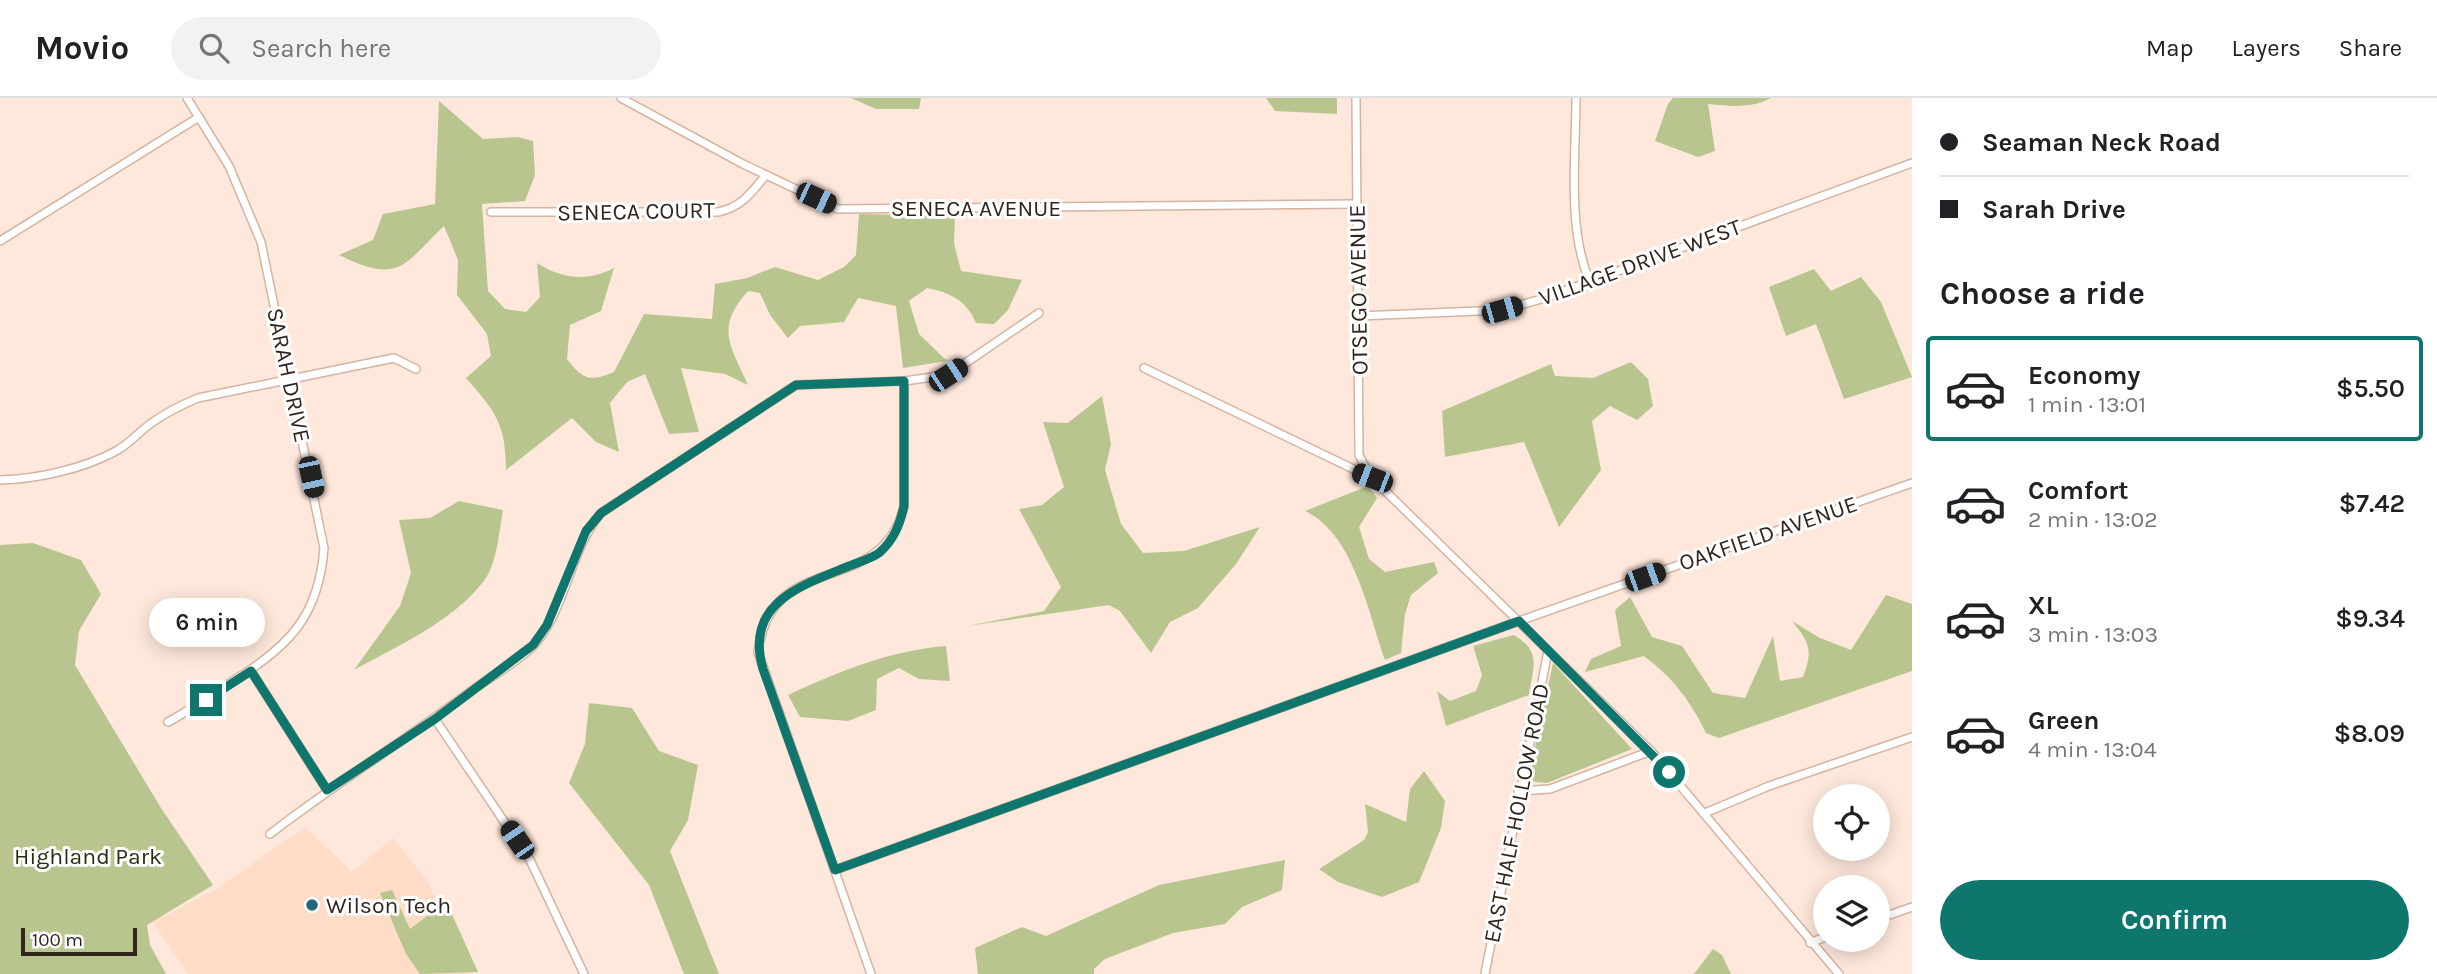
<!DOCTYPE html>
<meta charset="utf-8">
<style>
body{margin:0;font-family:Karla,sans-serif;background:#f2f2f2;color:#202124;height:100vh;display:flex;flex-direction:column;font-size:26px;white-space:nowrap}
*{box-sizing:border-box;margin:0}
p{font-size:23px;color:#757577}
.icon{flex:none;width:38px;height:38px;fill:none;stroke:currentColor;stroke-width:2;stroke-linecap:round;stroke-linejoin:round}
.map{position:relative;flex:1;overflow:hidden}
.details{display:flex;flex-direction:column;background:#fff;width:525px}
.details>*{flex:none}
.hud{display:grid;align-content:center;height:154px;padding:0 28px;background:#fff}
.tools{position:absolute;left:1813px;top:686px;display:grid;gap:14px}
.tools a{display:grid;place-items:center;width:77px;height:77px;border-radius:50%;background:#fff;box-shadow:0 4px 18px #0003;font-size:35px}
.scale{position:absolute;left:21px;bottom:18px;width:116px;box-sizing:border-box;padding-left:7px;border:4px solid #31241c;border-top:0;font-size:19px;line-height:24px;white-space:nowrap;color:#31241c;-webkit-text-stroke:5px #fff;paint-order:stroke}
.end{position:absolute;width:32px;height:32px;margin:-16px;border:9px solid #0f766e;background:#fff;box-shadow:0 0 0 4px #fff}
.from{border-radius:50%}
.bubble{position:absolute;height:49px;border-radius:24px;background:#fff;box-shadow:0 4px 18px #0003;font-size:23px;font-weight:600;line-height:49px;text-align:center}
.car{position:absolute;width:21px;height:42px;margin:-21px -10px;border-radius:9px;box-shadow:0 0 5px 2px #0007;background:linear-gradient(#222 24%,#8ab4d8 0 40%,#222 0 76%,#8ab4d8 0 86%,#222 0)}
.hud b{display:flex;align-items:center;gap:24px;height:66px;font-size:26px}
.hud b+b{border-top:2px solid #e0e0e0}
.hud i{width:18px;height:18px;background:#202124}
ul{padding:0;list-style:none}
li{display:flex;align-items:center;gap:21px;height:105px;margin:0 14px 10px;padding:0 14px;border:4px solid transparent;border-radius:7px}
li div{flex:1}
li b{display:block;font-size:26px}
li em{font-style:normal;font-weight:600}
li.selected{border-color:#0f766e}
li>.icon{width:63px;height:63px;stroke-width:1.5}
h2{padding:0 28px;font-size:32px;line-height:84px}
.button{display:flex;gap:14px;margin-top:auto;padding:14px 28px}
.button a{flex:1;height:80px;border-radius:42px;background:#0f766e;color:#fff;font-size:28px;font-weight:600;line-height:80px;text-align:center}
header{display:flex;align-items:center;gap:42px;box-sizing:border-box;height:98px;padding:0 35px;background:#fff;border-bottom:2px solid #e0e0e0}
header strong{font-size:33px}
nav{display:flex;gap:38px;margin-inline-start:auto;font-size:24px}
.search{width:490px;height:63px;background:#f2f2f2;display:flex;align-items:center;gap:18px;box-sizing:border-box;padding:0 24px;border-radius:38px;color:#757577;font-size:26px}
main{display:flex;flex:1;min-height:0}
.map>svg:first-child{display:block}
.built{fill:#ffdcc8}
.green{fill:#b9c58e}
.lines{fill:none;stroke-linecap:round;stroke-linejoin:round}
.minor-casing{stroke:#d6b3a0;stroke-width:10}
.minor{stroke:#fff;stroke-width:7}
.route{stroke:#0f766e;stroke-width:9}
.poi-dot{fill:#236779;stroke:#fff;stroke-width:2.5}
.labels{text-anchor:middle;stroke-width:6;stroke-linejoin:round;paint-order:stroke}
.street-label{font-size:23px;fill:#31241c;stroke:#fff}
.park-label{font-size:23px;fill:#292f10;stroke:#fff}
.poi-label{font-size:23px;fill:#31241c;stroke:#fff;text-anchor:start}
</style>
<header>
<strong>Movio</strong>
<div class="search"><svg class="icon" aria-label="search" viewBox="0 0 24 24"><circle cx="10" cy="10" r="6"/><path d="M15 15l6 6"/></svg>Search here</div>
<nav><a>Map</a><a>Layers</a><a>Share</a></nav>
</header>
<main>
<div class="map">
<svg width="1912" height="876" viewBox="0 0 1912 876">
<rect width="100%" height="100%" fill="#fee8dc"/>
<path class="built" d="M305,729L352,774L393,740L427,782L472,876H188L153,824L218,790Z"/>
<g class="green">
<path d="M851,0H921L919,11H876Z"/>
<path d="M1266,0H1337V16L1275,13Z"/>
<path d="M1673,0H1771C1751,11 1730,8 1708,6L1715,53L1698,59L1655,43L1668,6Z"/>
<path d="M439,3L483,41L518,39L533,43L535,77L525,103L482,106L488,193L505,211L526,214L540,199L537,165C562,181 587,184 614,170L601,213L570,227L567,261C583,282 590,284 614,274L644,216L712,221L715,186L747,180L775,169L818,182L844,169L856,157L859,116L955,118L954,145L961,173L1022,182L1008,212L994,226L976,225C966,202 951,195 927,190L909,203L919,236L947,263L903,270L896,208L858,200L844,224L800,228L788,240L770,217L760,195L748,193C715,230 730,247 748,287L725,276L681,270L699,334L669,336L645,276L627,284L610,305L619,354L596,344L572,320L506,372C506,326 495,313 466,280L491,258L487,236L457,197L458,162L444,128C403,167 400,187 339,157L373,142L383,116L435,106Z"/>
<path d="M1814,171L1831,193L1861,179L1881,204L1912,279L1844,301L1816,226L1786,238L1769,189Z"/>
<path d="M1631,264L1648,281L1653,308L1637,322L1610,308L1592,323L1601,372L1559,429L1524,344L1445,359L1442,313L1551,266L1555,278L1593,280Z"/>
<path d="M1102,298L1111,346L1105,372L1121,426L1143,455L1184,453L1260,429L1236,466L1198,510L1170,524L1151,555L1120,513L1109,507L967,528L1044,513L1061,489L1019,411L1042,407L1064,389L1043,324L1068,325Z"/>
<path d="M1368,388L1377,400L1359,429L1369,461L1385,474L1434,464L1438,475L1411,497L1405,516L1401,555L1385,562C1368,514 1354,436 1305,413Z"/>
<path d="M459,403L503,412C499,434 497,467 483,484C452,524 397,548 354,572L400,508L411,475L399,422L430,420Z"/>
<path d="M33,445L81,462L101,496L79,533L75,567L161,710L213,787L147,827L150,847L166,876H0V447Z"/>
<path d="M1886,497L1912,506V573L1719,640L1706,635C1690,602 1673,580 1644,558L1585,574L1591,561L1621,548L1615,512L1630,499L1652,539L1682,548L1713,595L1745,600L1773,538L1780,583L1803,579C1813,552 1810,545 1792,523L1820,540L1851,552Z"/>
<path d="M1514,537C1542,554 1533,569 1529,597L1446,628L1437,593L1450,603L1476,593L1482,577L1473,548Z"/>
<path d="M946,548L950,583L919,581L899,570L877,581L876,612L848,623L800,619L788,597C840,573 888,553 946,548Z"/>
<path d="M1553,565L1632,651L1547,685L1528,683Z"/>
<path d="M589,605L632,610L659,653L698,667L688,722L670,753L719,876H684L649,787L569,685L585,646Z"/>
<path d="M1424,673L1445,703L1441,730L1419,784L1382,799L1338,784L1319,771L1364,742L1368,734L1365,706L1406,724L1410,691Z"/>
<path d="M1285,762L1282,792L1242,809L1225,826L1173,835L1105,861L1094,871V876H978L975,850L1022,829L1046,838L1159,787Z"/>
<path d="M392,792L410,831L446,803L478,874L420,876L406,856L380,795Z"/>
<path d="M1713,851L1722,857L1731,876H1694Z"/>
</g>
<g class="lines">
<defs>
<g id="minor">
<path d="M621,0L743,66L838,111L1357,106"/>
<path d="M1356,0L1359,357L1371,380"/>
<path d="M1576,0C1576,58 1567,128 1589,182"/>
<path d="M491,114H718C742,109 751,95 766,77"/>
<path d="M0,143L199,19"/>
<path d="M1359,218L1502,212L1545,200L1912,65"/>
<path d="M1144,270L1372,380L1651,653L1839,876"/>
<path d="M0,382C37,381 83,371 116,353C129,346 139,334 150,326C165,315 181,307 198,300L394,260L416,271"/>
<path d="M251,573L327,692"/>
<path d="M435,621L530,762L584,876"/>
<path d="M168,624C192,611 213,596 236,581C291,547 319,516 324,450L261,144L229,68L187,0"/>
<path d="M1518,693L1550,691L1651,653"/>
<path d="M1705,715L1769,688L1912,639"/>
<path d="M270,736C336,685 407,641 474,591C493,577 518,564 534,547C567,510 569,453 601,415L796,287L904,283L948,277L1039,215"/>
<path d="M835,772L1519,523L1912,385"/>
<path d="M1878,821L1912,809"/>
<path d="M1810,845L1825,839"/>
<path d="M871,876L758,554C771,448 882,503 904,408V283"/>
<path d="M1485,876L1548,553"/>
</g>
</defs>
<use href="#minor" class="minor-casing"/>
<use href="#minor" class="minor"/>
</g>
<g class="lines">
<path class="route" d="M206,602L251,573L327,692L435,621L533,547L547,527L586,433L601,415L796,287L904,283V408C900,426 894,442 879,455C871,461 858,464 849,468C800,488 744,505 763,571L835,772L1519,523L1669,674"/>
</g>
<circle class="poi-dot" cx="312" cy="807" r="7"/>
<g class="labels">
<g class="street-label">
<text x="976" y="118">SENECA AVENUE</text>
<text transform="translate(636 113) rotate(-1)" y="8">SENECA COURT</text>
<text transform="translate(1640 164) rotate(-20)" y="8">VILLAGE DRIVE WEST</text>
<text transform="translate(1358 192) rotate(-91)" y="8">OTSEGO AVENUE</text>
<text transform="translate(289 277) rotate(78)" y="8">SARAH DRIVE</text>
<text transform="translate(1768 435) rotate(-19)" y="8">OAKFIELD AVENUE</text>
<text transform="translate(1516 715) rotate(-79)" y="8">EAST HALF HOLLOW ROAD</text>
</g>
<g class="park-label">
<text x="88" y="766">Highland Park</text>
</g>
<g class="poi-label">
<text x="326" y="815">Wilson Tech</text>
</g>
</g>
</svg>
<div class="tools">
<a><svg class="icon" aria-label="locate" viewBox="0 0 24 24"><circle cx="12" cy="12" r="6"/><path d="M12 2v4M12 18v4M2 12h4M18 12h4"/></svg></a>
<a><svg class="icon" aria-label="layers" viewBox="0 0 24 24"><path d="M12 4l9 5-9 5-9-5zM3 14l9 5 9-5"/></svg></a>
</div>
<div class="scale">100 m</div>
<i class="end from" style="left:1669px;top:674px"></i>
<i class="end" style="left:206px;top:602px"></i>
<div class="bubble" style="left:149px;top:500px;width:116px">6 min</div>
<i class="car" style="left:816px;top:100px;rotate:115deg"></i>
<i class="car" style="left:1502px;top:212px;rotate:74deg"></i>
<i class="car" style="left:948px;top:277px;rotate:57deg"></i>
<i class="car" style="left:311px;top:379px;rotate:168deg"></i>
<i class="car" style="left:1372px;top:380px;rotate:291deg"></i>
<i class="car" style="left:1645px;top:479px;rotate:70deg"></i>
<i class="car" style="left:517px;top:742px;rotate:326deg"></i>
</div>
<section class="details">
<div class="hud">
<b><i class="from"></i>Seaman Neck Road</b>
<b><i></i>Sarah Drive</b>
</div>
<h2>Choose a ride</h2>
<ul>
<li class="selected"><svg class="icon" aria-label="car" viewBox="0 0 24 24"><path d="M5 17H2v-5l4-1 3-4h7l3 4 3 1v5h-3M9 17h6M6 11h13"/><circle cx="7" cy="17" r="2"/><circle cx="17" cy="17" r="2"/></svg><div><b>Economy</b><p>1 min · 13:01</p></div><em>$5.50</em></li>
<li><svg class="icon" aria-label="car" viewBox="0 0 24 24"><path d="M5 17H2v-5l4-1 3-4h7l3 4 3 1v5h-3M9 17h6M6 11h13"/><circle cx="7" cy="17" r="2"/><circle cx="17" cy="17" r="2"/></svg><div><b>Comfort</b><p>2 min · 13:02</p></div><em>$7.42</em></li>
<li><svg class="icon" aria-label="car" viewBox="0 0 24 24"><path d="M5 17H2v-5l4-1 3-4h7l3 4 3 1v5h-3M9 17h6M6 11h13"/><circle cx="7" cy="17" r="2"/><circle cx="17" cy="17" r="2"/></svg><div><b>XL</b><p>3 min · 13:03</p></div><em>$9.34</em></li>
<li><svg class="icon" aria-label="car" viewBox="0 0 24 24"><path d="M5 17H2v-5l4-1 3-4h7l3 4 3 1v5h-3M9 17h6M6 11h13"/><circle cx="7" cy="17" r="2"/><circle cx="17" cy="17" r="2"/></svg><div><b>Green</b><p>4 min · 13:04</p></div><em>$8.09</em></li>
</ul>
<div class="button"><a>Confirm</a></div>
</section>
</main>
